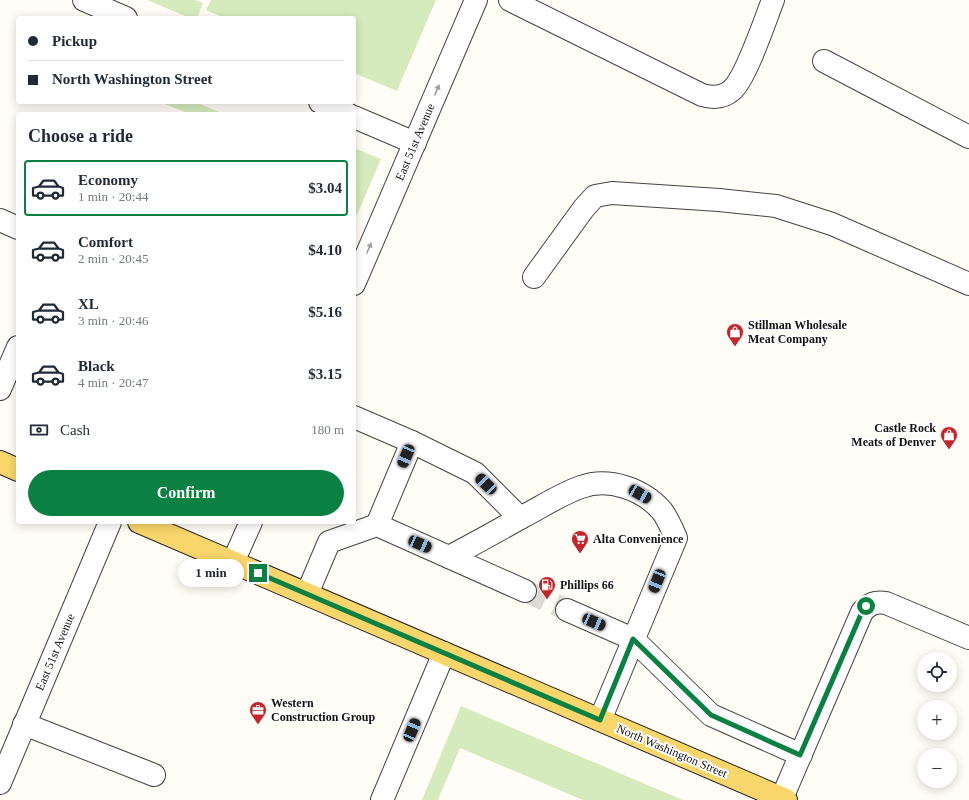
<!DOCTYPE html>
<meta charset="utf-8">
<style>
body{margin:0;font-family:"Times New Roman",serif;background:#f2f2f3;color:#1f2937;height:100vh;display:flex;flex-direction:column;font-size:15px;white-space:nowrap}
*{box-sizing:border-box;margin:0}
p{font-size:13px;color:#747a83}
.icon{flex:none;width:22px;height:22px;fill:none;stroke:currentColor;stroke-width:2;stroke-linecap:round;stroke-linejoin:round}
.map{position:relative;flex:1;overflow:hidden}
.drawer{position:absolute;left:16px;top:112px;width:340px;height:412px;display:flex;flex-direction:column;background:#fff;border-radius:4px;box-shadow:0 2px 10px #0003}
.drawer>*{flex:none}
.top-card{position:absolute;left:16px;top:16px;width:340px;height:88px;border-radius:4px;box-shadow:0 2px 10px #0003;display:grid;align-content:center;height:88px;padding:0 12px;background:#fff}
.buttons{position:absolute;left:917px;top:652px;display:grid;gap:8px}
.buttons a{display:grid;place-items:center;width:40px;height:40px;border-radius:50%;background:#fff;box-shadow:0 2px 10px #0003;font-size:20px}
.end{position:absolute;width:18px;height:18px;margin:-9px;border:5px solid #0b8043;background:#fff;box-shadow:0 0 0 2px #fff}
.from{border-radius:50%}
.bubble{position:absolute;height:28px;border-radius:14px;background:#fff;box-shadow:0 2px 10px #0003;font-size:13px;font-weight:600;line-height:28px;text-align:center}
.car{position:absolute;width:12px;height:24px;margin:-12px -6px;border-radius:5px;box-shadow:0 0 3px 1px #0007;background:linear-gradient(#222 24%,#8ab4d8 0 40%,#222 0 76%,#8ab4d8 0 86%,#222 0)}
.top-card b{display:flex;align-items:center;gap:14px;height:38px;font-size:15px}
.top-card b+b{border-top:1px solid #e0e1e3}
.top-card i{width:10px;height:10px;background:#1f2937}
ul{padding:0;list-style:none}
li{display:flex;align-items:center;gap:12px;height:56px;margin:0 8px 6px;padding:0 4px;border:2px solid transparent;border-radius:4px}
li div{flex:1}
li b{display:block;font-size:15px}
li em{font-style:normal;font-weight:600}
li.selected{border-color:#0b8043}
li>.icon{width:36px;height:36px;stroke-width:1.5}
h2{padding:0 12px;font-size:18px;line-height:48px}
.pay{display:flex;align-items:center;gap:10px;height:44px;padding:0 12px;font-size:15px}
.pay p{margin-inline-start:auto}
.primary-button{display:flex;gap:8px;margin-top:auto;padding:8px 12px}
.primary-button a{flex:1;height:46px;border-radius:24px;background:#0b8043;color:#fff;font-size:16px;font-weight:600;line-height:46px;text-align:center}
.map>svg:first-child{display:block}
.green{fill:#d5ebbd}
.lines{fill:none;stroke-linecap:round;stroke-linejoin:round}
.minor-tunnel{stroke:#dbdad3;stroke-width:22;stroke-dasharray:22 11;stroke-linecap:butt}
.minor-casing{stroke:#444;stroke-width:24}
.major-casing{stroke:#222;stroke-width:24}
.minor{stroke:#fff;stroke-width:22}
.major{stroke:#f9d66b;stroke-width:22}
.oneway{fill:#a0a0a0}
.route{stroke:#0b8043;stroke-width:5}
.labels{text-anchor:middle;stroke-width:4;stroke-linejoin:round;paint-order:stroke}
.street-label{font-size:12px;fill:#111;stroke:#fff}
.poi-label{font-size:12px;font-weight:bold;fill:#111;stroke:#fff;text-anchor:start}
</style>
<div class="map">
<svg width="969" height="800" viewBox="0 0 969 800">
<rect width="100%" height="100%" fill="#fffdf5"/>
<g class="green">
<path d="M147,0H195L203,3L197,18H190Z"/>
<path d="M211,0H436L397,91L354,73V18H225L206,10Z"/>
<path d="M160,102H195L224,114H184L185,112Z"/>
<path d="M354,148L381,159L354,222Z"/>
<path d="M461,706L683,800H583L460,748L438,800H422Z"/>
</g>
<g class="lines">
<path class="minor-tunnel" d="M525,591L567,610"/>
<defs>
<g id="minor">
<path d="M84,0L126,18"/>
<path d="M510,0L702,95C712,98 723,98 732,90C746,78 765,20 773,0"/>
<path d="M824,61L969,137"/>
<path d="M320,102L348,114"/>
<path d="M354,117L415,143"/>
<path d="M0,220L18,228"/>
<path d="M534,277L584,208L595,196L612,193L719,200L776,206L832,224L969,284"/>
<path d="M354,284L476,0"/>
<path d="M0,389L18,347"/>
<path d="M354,417L412,442L377,525"/>
<path d="M412,442L475,473L520,518"/>
<path d="M449,557C474,544 499,530 524,516C543,506 561,494 581,487C609,477 643,489 662,511C668,519 672,529 676,538L600,720"/>
<path d="M233,562L251,522"/>
<path d="M307,594L329,542L377,525L525,591"/>
<path d="M567,610L633,639L711,715L801,755"/>
<path d="M24,724L154,775"/>
<path d="M0,783L110,522"/>
<path d="M782,798L862,612C869,604 875,601 886,603L969,638"/>
<path d="M382,800L444,653"/>
</g>
<g id="major">
<path d="M0,462L18,470"/>
<path d="M139,522L786,800"/>
</g>
</defs>
<use href="#minor" class="minor-casing"/>
<use href="#major" class="major-casing"/>
<use href="#minor" class="minor"/>
<use href="#major" class="major"/>
</g>
<defs><path id="oneway-solid" d="M-6-.8H1V-3.2L6.5 0L1 3.2V.8H-6Z"/></defs>
<g class="oneway">
<use href="#oneway-solid" transform="translate(437 90) rotate(-67)"/>
<use href="#oneway-solid" transform="translate(369 248) rotate(-67)"/>
</g>
<g class="lines">
<path class="route" d="M258,573L600,720L633,639L711,715L800,755L862,612L866,606"/>
</g>
<defs>
<symbol id="shop-pin" viewBox="-11 -11 22 30"><path d="M0 17L-7.5 6A9.5 9.5 0 1 1 7.5 6Z" fill="#c4262e" stroke="#fff"/><path d="M-5-2.5h2.3a2.7 3.5 0 0 1 5.4 0H5L5.5 6h-11ZM-1.5-2.5h3a1.5 2.3 0 0 0-3 0Z" fill="#fff"/></symbol>
<symbol id="supermarket-pin" viewBox="-11 -11 22 30"><path d="M0 17L-7.5 6A9.5 9.5 0 1 1 7.5 6Z" fill="#c4262e" stroke="#fff"/><path d="M-6-5.5h2.5l.6 2H6L4.5 2H-2.5L-4.4-4H-6ZM-1.5 3.2a1.3 1.3 0 1 0 .1 0ZM3 3.2a1.3 1.3 0 1 0 .1 0Z" fill="#fff"/></symbol>
<symbol id="fuel-pin" viewBox="-11 -11 22 30"><path d="M0 17L-7.5 6A9.5 9.5 0 1 1 7.5 6Z" fill="#c4262e" stroke="#fff"/><path d="M-5.5-6h7V0h2V4h1.3V-2.5L3-4.5l.8-.8L6-3V5H2.5V1h-1V6h-7ZM-4.2-4.7v3.2H.2V-4.7Z" fill="#fff"/></symbol>
<symbol id="office-pin" viewBox="-11 -11 22 30"><path d="M0 17L-7.5 6A9.5 9.5 0 1 1 7.5 6Z" fill="#c4262e" stroke="#fff"/><path d="M-6-3h4V-5.5h4V-3h4V5H-6ZM-1-4.5V-3h2v-1.5ZM-6 0V1H6V0Z" fill="#fff"/></symbol>
</defs>
<g fill-rule="evenodd">
<use href="#shop-pin" x="725" y="322" width="20" height="27"/>
<use href="#shop-pin" x="939" y="425" width="20" height="27"/>
<use href="#supermarket-pin" x="570" y="529" width="20" height="27"/>
<use href="#fuel-pin" x="537" y="575" width="20" height="27"/>
<use href="#office-pin" x="248" y="700" width="20" height="27"/>
</g>
<g class="labels">
<g class="street-label">
<text transform="translate(415 142) rotate(-67)" y="4">East 51st Avenue</text>
<text transform="translate(55 652) rotate(-67)" y="4">East 51st Avenue</text>
<text transform="translate(672 751) rotate(23)" y="4">North Washington Street</text>
</g>
<g class="poi-label">
<text x="748" y="329">Stillman Wholesale<tspan x="748" dy="14">Meat Company</tspan></text>
<text x="936" y="432" text-anchor="end">Castle Rock<tspan x="936" dy="14">Meats of Denver</tspan></text>
<text x="593" y="543">Alta Convenience</text>
<text x="560" y="589">Phillips 66</text>
<text x="271" y="707">Western<tspan x="271" dy="14">Construction Group</tspan></text>
</g>
</g>
</svg>
<div class="buttons">
<a><svg class="icon" aria-label="locate" viewBox="0 0 24 24"><circle cx="12" cy="12" r="6"/><path d="M12 2v4M12 18v4M2 12h4M18 12h4"/></svg></a>
<a>+</a>
<a>−</a>
</div>
<i class="end from" style="left:866px;top:606px"></i>
<i class="end" style="left:258px;top:573px"></i>
<div class="bubble" style="left:178px;top:559px;width:66px">1 min</div>
<i class="car" style="left:406px;top:456px;rotate:203deg"></i>
<i class="car" style="left:486px;top:484px;rotate:314deg"></i>
<i class="car" style="left:640px;top:494px;rotate:120deg"></i>
<i class="car" style="left:420px;top:544px;rotate:114deg"></i>
<i class="car" style="left:657px;top:581px;rotate:202deg"></i>
<i class="car" style="left:594px;top:622px;rotate:114deg"></i>
<i class="car" style="left:412px;top:730px;rotate:23deg"></i>
<div class="top-card">
<b><i class="from"></i>Pickup</b>
<b><i></i>North Washington Street</b>
</div>
<section class="drawer">
<h2>Choose a ride</h2>
<ul>
<li class="selected"><svg class="icon" aria-label="car" viewBox="0 0 24 24"><path d="M5 17H2v-5l4-1 3-4h7l3 4 3 1v5h-3M9 17h6M6 11h13"/><circle cx="7" cy="17" r="2"/><circle cx="17" cy="17" r="2"/></svg><div><b>Economy</b><p>1 min · 20:44</p></div><em>$3.04</em></li>
<li><svg class="icon" aria-label="car" viewBox="0 0 24 24"><path d="M5 17H2v-5l4-1 3-4h7l3 4 3 1v5h-3M9 17h6M6 11h13"/><circle cx="7" cy="17" r="2"/><circle cx="17" cy="17" r="2"/></svg><div><b>Comfort</b><p>2 min · 20:45</p></div><em>$4.10</em></li>
<li><svg class="icon" aria-label="car" viewBox="0 0 24 24"><path d="M5 17H2v-5l4-1 3-4h7l3 4 3 1v5h-3M9 17h6M6 11h13"/><circle cx="7" cy="17" r="2"/><circle cx="17" cy="17" r="2"/></svg><div><b>XL</b><p>3 min · 20:46</p></div><em>$5.16</em></li>
<li><svg class="icon" aria-label="car" viewBox="0 0 24 24"><path d="M5 17H2v-5l4-1 3-4h7l3 4 3 1v5h-3M9 17h6M6 11h13"/><circle cx="7" cy="17" r="2"/><circle cx="17" cy="17" r="2"/></svg><div><b>Black</b><p>4 min · 20:47</p></div><em>$3.15</em></li>
</ul>
<div class="pay"><svg class="icon" aria-label="cash" viewBox="0 0 24 24"><path d="M3 7h18v10H3z"/><circle cx="12" cy="12" r="2"/></svg>Cash<p>180 m</p></div>
<div class="primary-button"><a>Confirm</a></div>
</section>
</div>
